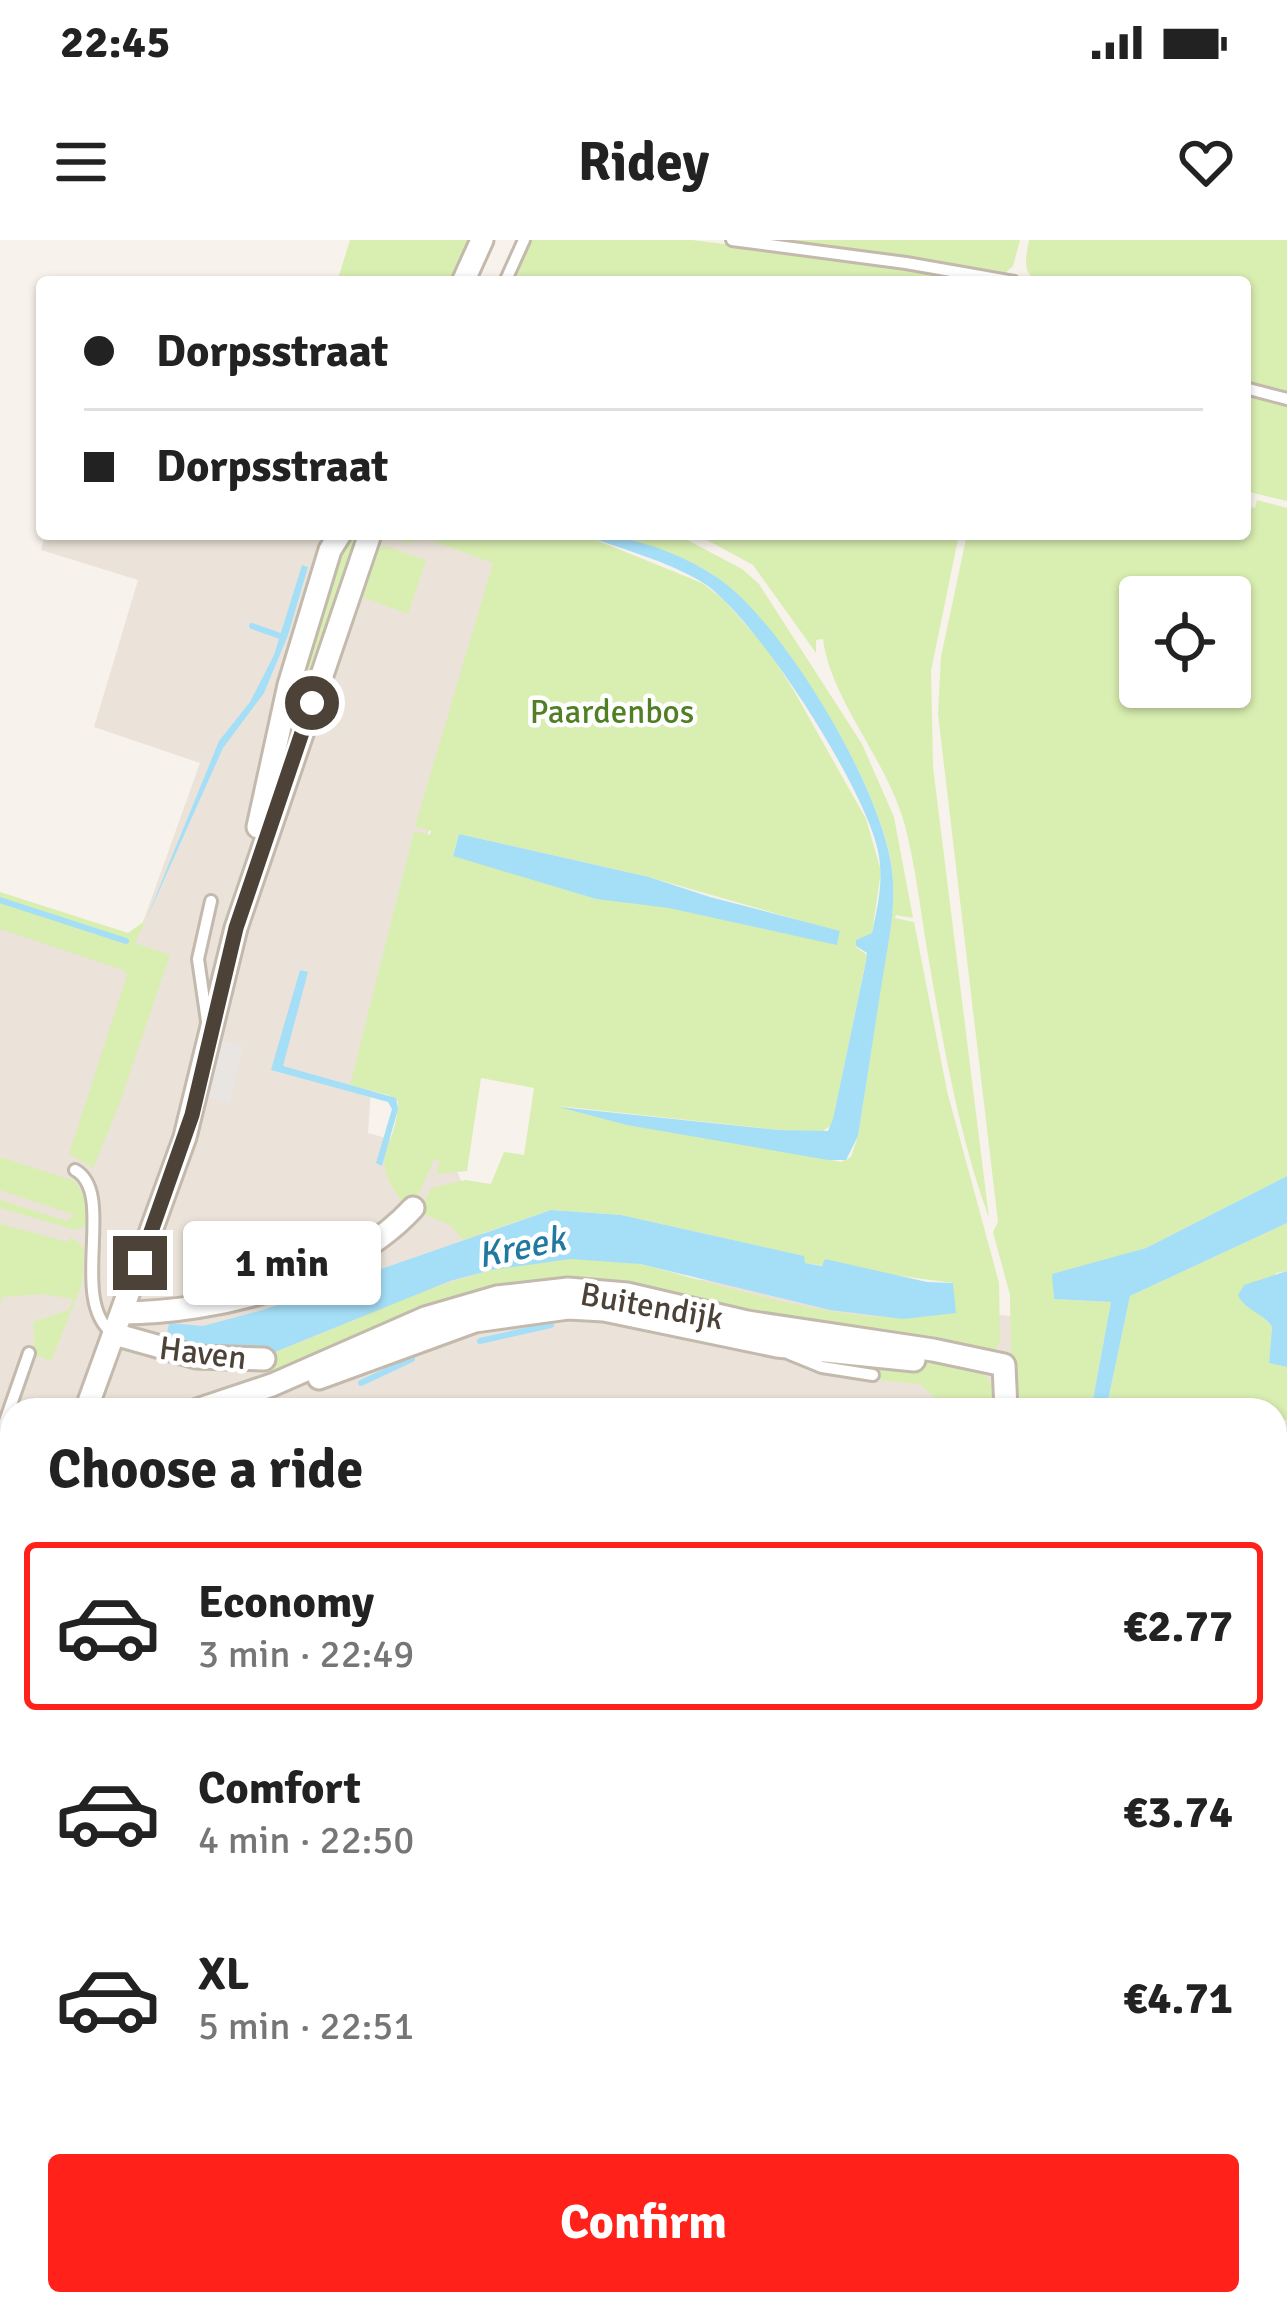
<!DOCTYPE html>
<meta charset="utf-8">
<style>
body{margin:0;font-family:Signika,sans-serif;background:#f2f2f2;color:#222;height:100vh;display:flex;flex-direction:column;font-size:45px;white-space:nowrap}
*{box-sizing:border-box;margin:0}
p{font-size:39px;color:#767676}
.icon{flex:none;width:66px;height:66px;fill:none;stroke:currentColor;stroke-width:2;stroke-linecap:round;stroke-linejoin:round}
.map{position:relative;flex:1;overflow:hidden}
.details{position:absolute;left:0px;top:1158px;width:1287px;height:918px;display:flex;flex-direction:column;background:#fff;border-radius:36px 36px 0 0;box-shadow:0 3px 9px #0004}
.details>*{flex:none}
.hud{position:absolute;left:36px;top:36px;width:1215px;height:264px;border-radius:12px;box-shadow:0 3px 9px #0004;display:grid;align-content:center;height:264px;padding:0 48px;background:#fff}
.buttons{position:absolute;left:1119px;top:336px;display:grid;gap:24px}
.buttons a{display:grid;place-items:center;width:132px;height:132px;border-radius:12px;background:#fff;box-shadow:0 3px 9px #0004;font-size:60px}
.end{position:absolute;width:54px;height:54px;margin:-27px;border:15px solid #4c4238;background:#fff;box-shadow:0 0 0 6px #fff}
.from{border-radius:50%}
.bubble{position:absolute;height:84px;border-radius:12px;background:#fff;box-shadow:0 3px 9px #0004;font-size:39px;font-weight:800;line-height:84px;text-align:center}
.hud b{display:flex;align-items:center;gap:42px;height:114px;font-size:45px}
.hud b+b{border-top:3px solid #e0e0e0}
.hud i{width:30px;height:30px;background:#222}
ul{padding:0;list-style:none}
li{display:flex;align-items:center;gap:36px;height:168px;margin:0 24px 18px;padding:0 24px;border:6px solid transparent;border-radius:12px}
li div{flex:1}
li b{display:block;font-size:45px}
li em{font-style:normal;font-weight:800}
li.on{border-color:#ff211a}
li>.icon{width:108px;height:108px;stroke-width:1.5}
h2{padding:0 48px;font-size:54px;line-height:144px}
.button{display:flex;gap:24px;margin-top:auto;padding:24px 48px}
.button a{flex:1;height:138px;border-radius:12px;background:#ff211a;color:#fff;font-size:48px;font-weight:800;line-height:138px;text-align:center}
.status{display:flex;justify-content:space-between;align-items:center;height:84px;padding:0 60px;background:#fff;direction:ltr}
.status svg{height:33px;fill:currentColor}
header{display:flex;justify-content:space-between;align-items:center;height:156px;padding:0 48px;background:#fff;font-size:54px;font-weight:800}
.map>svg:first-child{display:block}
.residential{fill:#ebe3d9}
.green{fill:#d9eeb1;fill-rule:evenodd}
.parking{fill:#e8e5e2}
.water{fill:#a4dff7}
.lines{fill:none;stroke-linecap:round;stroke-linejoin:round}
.stream{stroke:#a4dff7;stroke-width:6}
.service-casing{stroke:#c3b9ac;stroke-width:16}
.minor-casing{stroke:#c3b9ac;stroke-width:27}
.service{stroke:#fff;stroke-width:10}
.minor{stroke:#fff;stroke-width:21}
.route{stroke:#4c4238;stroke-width:15}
.labels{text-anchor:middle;stroke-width:9;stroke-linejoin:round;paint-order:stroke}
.park-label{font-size:33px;fill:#517f23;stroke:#fff}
.street-label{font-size:33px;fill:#4c4238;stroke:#fff}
.water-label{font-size:36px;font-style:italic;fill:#2179a0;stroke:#fff}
</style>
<div class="status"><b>22:45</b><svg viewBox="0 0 49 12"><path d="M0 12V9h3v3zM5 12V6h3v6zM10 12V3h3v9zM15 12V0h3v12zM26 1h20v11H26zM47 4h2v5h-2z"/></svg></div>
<header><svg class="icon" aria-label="menu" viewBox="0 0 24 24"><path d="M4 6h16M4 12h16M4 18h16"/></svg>Ridey<svg class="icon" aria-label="heart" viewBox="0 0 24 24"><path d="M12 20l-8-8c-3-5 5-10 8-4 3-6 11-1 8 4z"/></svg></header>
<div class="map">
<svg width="1287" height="2076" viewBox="0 0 1287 2076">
<rect width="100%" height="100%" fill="#f7f2eb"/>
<path class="residential" d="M45,294H503L500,369L423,610L375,794L368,893L451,916L491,1015L1027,1078L1028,1170H12V2064H794L792,2076H0V654L138,696L200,523L94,487L138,340L41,310Z"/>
<g class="green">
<path d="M350,0H474L454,42H337Z"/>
<path d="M531,0H692L908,27L989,42H512Z"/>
<path d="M784,0H1020L1013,26L1005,33Z"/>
<path d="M1029,0H1287V153L1245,142V42H1043C1020,37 1026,18 1029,0Z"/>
<path d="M1245,153L1287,164V261L1245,251Z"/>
<path d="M1257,260L1287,268V936L1146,1008L1053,1035L1054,1059L1111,1062L1091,1170H1012L1010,1055L993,992L998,982L938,474L941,417L967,294H1245V266L1255,268ZM1140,357H1230V447H1140Z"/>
<path d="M345,294H364L265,584L279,500Z"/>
<path d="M387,294H581L702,343L724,360L768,410L794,451L866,579L881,631L872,693L856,700V707L867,715L832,885L821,892L779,890L559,866L841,922L851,917L858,896C866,844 874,793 882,741C887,708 895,674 893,641C891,559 782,382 715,336C686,316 646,306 613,294H676L742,329L759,344L862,504L894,577L913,678L896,675L895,678L914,682L947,851L999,1043L1000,1102L991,1116L631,1052L266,1144L270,1114C379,1074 484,1011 603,1019C637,1021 670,1032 702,1041C784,1062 871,1088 955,1072L953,1043L805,1023L803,1016L621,975L551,970L463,1000L450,985L420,973L431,948L465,940L491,944L504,912L524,915L534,848L481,838L467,931L436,934L440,921L434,919L419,954L404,965C365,910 396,916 398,861L388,855L350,845L414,591L430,595L431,591L415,586L493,323L427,299L407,303ZM459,594L649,637L840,692L837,704L657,665L596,659L453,615Z"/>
<path d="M696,294H959L931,431L933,527L989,978C958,893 942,798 927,709C920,667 915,623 904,582C885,517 831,460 823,399L816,400V413L753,325Z"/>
<path d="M388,307L426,320L408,374L356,355L375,308Z"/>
<path d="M0,652L128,693L146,680L135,703L170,715L119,865L93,928L69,914L127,735L123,730L0,689Z"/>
<path d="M0,917L75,941L88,962L85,986L75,990L0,968V960L67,981L75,975L0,950Z"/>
<path d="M1287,983V1031L1276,1033L1259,1072L1272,1087L1269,1123L1287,1127V1180L1275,1183V1170H1106L1130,1056Z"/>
<path d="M0,984L68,1002L71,997L84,1008L82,1044L51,1121L35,1115L33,1082L69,1070L73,1059L44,1054L2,1057L0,1066Z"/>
<path d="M803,1117L965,1125C989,1133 995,1145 997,1170H940L935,1168L934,1157L920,1144L844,1137Z"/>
<path d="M1287,1221V2076H1232V2064H1275V1224Z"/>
</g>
<path class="parking" d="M219,800L243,806L230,863L206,857Z"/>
<g class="water">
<path d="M581,294C627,294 680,312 718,338C785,384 891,561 893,642C895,675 887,710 882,742C874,794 866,845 858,896L846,920H828L627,885L559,867L779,890L828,891L833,879L866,721L867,713L856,706V700L872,693C878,665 884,640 878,611C865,548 756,376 702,342C665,320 621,309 581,294Z"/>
<path d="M302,325L308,327L288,395L264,453L223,508L146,680L219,501L250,462L274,415Z"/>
<path d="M459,594L649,637L710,657L840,691L837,705L669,668L596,659L453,616Z"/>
<path d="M300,730L308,732L283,826L396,858L398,869L382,926L376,923L392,869L388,862L271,830Z"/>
<path d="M1287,936V983L1130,1056L1106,1170H1091L1111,1062L1054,1059L1052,1034L1146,1008Z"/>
<path d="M551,970L621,975L804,1016L805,1023L822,1026L825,1019L927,1042L953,1043L956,1073L903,1079L830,1070L640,1024L570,1019L491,1030L450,1041L270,1114L204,1109L166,1099L169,1083L203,1086L263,1070Z"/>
<path d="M1287,1031V1127L1269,1123L1272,1087C1264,1073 1244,1070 1238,1055L1244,1045Z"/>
</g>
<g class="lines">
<g class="stream">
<path d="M252,386L283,397"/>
<path d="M0,660L126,701"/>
<path d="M480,1101L551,1085"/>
<path d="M361,1143L412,1119"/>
<path d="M905,2064L904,2075L910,2076"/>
<path d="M1244,2076V2064"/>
</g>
<defs>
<g id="service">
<path d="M732,0L906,23L1014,42"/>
<path d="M505,42L524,0"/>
<path d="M1245,148L1287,159"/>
<path d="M207,781L198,719L211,661"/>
<path d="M75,930C117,953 68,1058 112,1093"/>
<path d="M790,1114L822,1127L873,1135"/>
<path d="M0,1196L29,1113"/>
<path d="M0,1973L12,1942"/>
<path d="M887,2076L890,2064"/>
</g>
<g id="minor">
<path d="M463,42L482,0"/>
<path d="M258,587L289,445L330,310L340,294"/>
<path d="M122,1073C216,1073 347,1040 413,968"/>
<path d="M114,1094L196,1117L264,1119"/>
<path d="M319,1138L475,1081L568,1068L604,1070L777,1106L914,1120"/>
<path d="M86,1170L185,897L236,688L370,294"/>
<path d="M197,1170L272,1145L425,1078L497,1057L568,1049L627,1054L747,1082L933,1110L1004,1125L1006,1170"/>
<path d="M0,1318L12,1323"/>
<path d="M0,1402L12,1374"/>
<path d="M0,1618L12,1597"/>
<path d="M0,1821L12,1826"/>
<path d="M458,2064L477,2076"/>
<path d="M250,2076L253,2064"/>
<path d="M613,2076L617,2064"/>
<path d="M676,2076L679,2064"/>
</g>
</defs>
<use href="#service" class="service-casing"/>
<use href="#minor" class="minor-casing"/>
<use href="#service" class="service"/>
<use href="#minor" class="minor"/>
</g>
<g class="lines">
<path class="route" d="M140,1023L192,875L236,688L312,463"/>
</g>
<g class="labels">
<g class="park-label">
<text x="612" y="483">Paardenbos</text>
</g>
<g class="street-label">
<text transform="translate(652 1065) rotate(10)" y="12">Buitendijk</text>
<text transform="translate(203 1112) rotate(7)" y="12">Haven</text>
</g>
<g class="water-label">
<text transform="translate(521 1006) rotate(-12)" y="13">Kreek</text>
</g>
</g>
</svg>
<div class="buttons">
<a><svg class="icon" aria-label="locate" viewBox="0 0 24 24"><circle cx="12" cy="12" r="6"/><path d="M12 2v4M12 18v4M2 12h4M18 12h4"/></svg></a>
</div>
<i class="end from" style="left:312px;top:463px"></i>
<i class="end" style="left:140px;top:1023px"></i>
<div class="bubble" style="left:183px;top:981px;width:198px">1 min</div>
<div class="hud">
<b><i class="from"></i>Dorpsstraat</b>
<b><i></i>Dorpsstraat</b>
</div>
<section class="details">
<h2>Choose a ride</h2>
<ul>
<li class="on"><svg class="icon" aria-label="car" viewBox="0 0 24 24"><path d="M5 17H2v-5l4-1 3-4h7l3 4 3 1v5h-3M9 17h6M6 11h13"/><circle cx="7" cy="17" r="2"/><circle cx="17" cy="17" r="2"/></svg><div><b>Economy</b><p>3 min · 22:49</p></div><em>€2.77</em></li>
<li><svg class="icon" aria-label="car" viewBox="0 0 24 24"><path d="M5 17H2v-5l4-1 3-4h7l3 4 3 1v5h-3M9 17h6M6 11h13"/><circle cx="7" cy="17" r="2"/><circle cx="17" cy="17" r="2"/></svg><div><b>Comfort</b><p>4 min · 22:50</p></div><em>€3.74</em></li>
<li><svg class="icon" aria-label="car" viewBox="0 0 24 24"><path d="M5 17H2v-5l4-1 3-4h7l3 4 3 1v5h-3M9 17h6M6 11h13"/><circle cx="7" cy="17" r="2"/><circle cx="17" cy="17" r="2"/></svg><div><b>XL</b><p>5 min · 22:51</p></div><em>€4.71</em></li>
</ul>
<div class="button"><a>Confirm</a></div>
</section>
</div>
